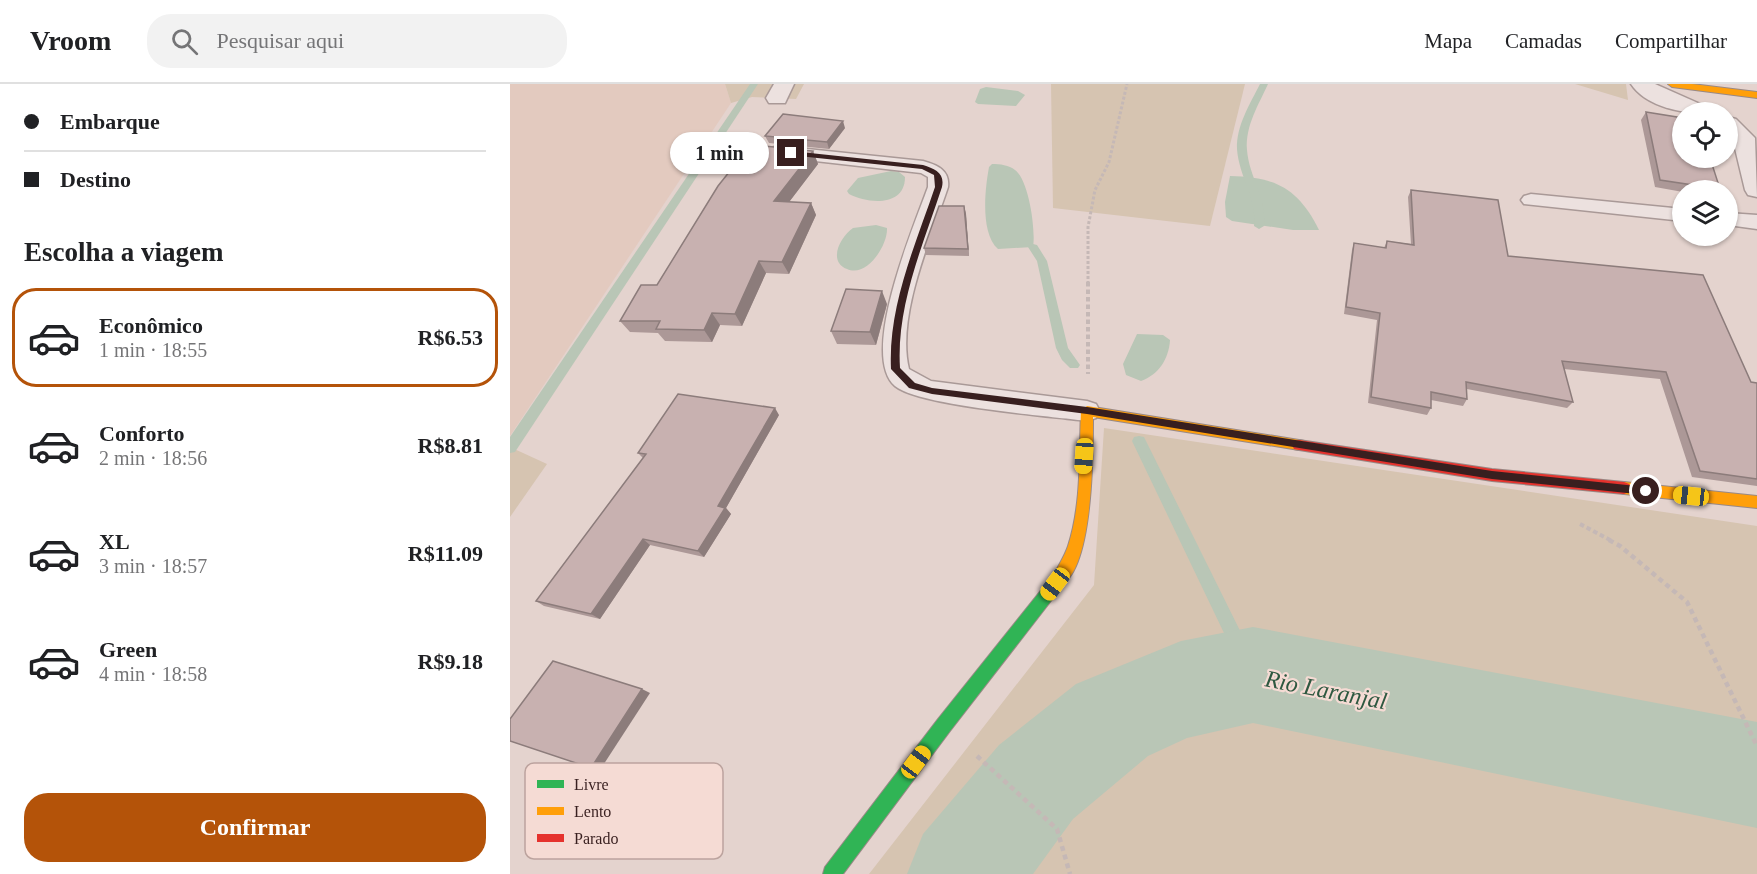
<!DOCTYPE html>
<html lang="pt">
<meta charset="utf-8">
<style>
body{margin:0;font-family:"Times New Roman",serif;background:#f2f2f2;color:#202124;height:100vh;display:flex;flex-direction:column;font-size:22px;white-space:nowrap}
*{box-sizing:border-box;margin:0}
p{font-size:20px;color:#757577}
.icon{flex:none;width:33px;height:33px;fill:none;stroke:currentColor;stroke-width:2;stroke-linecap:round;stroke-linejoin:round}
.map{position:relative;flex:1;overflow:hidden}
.drawer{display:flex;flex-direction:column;background:#fff;width:510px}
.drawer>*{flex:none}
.banner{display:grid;align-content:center;height:132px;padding:0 24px;background:#fff}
.fabs{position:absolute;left:1162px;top:18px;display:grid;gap:12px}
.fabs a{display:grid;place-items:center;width:66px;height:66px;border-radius:50%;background:#fff;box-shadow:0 2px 4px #0004;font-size:30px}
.end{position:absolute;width:27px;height:27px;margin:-14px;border:8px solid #381f1f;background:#fff;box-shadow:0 0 0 3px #fff}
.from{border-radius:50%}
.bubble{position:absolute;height:42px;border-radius:21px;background:#fff;box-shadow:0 2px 4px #0004;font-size:20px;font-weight:700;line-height:42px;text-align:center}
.car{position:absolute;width:18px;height:36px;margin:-18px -9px;border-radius:8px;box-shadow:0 0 4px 2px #0007;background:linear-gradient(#f5c518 24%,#345 0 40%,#f5c518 0 76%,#345 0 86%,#f5c518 0)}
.banner b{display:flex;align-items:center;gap:21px;height:57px;font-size:22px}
.banner b+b{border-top:2px solid #e0e0e0}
.banner i{width:15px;height:15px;background:#202124}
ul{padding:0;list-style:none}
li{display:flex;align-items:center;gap:18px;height:99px;margin:0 12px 9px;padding:0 12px;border:3px solid transparent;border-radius:24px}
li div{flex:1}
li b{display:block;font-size:22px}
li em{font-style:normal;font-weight:700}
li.selected{border-color:#b45309}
li>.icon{width:54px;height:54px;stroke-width:1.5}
h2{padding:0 24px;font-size:27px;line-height:72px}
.button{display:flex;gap:12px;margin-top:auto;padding:12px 24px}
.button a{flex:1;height:69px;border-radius:24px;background:#b45309;color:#fff;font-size:24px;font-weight:700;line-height:69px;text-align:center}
header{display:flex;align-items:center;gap:36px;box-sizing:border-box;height:84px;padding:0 30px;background:#fff;border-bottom:2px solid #e0e0e0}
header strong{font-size:28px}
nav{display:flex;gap:33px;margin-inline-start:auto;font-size:21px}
.search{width:420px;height:54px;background:#f2f2f2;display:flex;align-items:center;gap:15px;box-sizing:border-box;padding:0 21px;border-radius:24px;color:#757577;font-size:22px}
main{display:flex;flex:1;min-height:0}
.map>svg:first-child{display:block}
.farmland{fill:#e3cabf}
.green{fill:#d6c4b1}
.water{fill:#b9c6b6}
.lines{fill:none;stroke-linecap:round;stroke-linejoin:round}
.stream{fill:#b9c6b6;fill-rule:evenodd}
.river{fill:#b9c6b6;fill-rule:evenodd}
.lane-casing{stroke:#a99997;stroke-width:3}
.street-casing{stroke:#a99997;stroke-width:3}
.fast-casing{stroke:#998986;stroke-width:2}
.slow-casing{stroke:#998986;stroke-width:2}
.jam-casing{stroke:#998986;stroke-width:2}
.path-far2{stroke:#c5b8b6;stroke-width:3;stroke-dasharray:3 2;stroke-linecap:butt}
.path-far1{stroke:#c5b8b6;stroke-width:4;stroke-dasharray:4.5 3;stroke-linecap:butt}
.path{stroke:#c5b8b6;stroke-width:4.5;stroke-dasharray:5 4;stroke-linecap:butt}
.lane{fill:#ece1df;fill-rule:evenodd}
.street{fill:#ece1df;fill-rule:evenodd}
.fast{fill:#30b455;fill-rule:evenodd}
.slow{fill:#ff9f0a;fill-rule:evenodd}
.jam{fill:#e5322d;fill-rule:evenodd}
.wall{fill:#ac9897}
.shaded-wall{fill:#8c7c7b}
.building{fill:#c8b1b0;stroke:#8c7c7b;stroke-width:1.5}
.route{fill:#381f1f}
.labels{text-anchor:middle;stroke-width:4.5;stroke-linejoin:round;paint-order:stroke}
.near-water-label{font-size:24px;font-style:italic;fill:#2e5840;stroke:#f5dbd4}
.key{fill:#f5dbd4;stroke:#bca39e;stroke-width:1.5}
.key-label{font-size:16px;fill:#381f1f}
</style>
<header>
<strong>Vroom</strong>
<div class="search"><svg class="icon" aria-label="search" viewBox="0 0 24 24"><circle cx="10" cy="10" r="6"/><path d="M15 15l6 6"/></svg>Pesquisar aqui</div>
<nav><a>Mapa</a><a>Camadas</a><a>Compartilhar</a></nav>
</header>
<main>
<section class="drawer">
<div class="banner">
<b><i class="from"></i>Embarque</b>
<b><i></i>Destino</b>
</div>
<h2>Escolha a viagem</h2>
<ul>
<li class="selected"><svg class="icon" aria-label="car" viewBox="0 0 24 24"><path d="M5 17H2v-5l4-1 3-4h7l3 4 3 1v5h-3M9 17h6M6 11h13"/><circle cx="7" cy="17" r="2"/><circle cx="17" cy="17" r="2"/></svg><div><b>Econômico</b><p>1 min · 18:55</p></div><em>R$6.53</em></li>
<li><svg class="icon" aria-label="car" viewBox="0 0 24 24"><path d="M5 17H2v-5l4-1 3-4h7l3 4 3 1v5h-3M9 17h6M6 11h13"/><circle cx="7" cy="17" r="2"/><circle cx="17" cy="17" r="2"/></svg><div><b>Conforto</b><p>2 min · 18:56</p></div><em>R$8.81</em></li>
<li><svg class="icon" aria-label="car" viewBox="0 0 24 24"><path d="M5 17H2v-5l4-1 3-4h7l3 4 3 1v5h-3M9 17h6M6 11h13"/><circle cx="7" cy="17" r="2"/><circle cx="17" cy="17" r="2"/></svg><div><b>XL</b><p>3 min · 18:57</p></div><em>R$11.09</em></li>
<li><svg class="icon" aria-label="car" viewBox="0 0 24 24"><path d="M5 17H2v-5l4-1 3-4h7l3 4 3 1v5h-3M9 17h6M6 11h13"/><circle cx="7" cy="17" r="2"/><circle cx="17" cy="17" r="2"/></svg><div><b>Green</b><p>4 min · 18:58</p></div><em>R$9.18</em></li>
</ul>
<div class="button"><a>Confirmar</a></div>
</section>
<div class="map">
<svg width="1247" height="790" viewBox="0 0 1247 790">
<rect width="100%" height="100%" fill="#e4d3ce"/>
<path class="farmland" d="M0,0H215L221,19L0,352Z"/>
<g class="green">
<path d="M215,0H294L286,15L242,13L221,19Z"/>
<path d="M541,0H735L700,142L543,124Z"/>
<path d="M1065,0H1116L1118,16Z"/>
<path d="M594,344L1247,442V790H359L584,501Z"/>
<path d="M0,363L37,380L0,433Z"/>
</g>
<g class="water">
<path d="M476,3L508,7L515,11L506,22L468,20L465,18L470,5Z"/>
<path d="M482,80C490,80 499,81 505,86C519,96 526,147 523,163L488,165C470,149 475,105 479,83Z"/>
<path d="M381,87L389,88L395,93C395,123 358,120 339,110L337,107L348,94Z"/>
<path d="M720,92C765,93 788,104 809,146H783L722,137L716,133L715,118Z"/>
<path d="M366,141L377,144C378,161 357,194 337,185C317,177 331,152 343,144Z"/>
<path d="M627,250L653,251L660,256C659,275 648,291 631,297L616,291L613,280Z"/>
</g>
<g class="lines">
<g class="stream">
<path d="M240,0H248L5,368L0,369V353Z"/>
<path d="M750,0H758C749,20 735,42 737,66C739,93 757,114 754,142L749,145L744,142C747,114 729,93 727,65C726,42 740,20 750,0Z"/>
<path d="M523,160L527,161L537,177L558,264L570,281L568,284H560L552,276L546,264L527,177L518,163Z"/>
<path d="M629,352L634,353L636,357L749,585L751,591L749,597L743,599L737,597L622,357L624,353Z"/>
</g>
<path class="river" d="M743,543L1247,638V744L743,639L677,654L638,672L563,735L523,790H397L413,750L489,661L566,600L671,557Z"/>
<defs>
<g id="lane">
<path d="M268,62L413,77C427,81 440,86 438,103C421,154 386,232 399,285L421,297L577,317L586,320L590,327L586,334L577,337C540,332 409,322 385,302C349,271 404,142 418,103V93L411,89L261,72L259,68L261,64Z"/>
<path d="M1021,110L1173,125V137L1014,120L1011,116L1014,112Z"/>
<path d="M1218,129L1247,131V145L1218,141Z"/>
</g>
<g id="street">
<path d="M264,0H284L275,19H259L256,14Z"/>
<path d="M1121,0H1145L1197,23L1200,28C1175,31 1136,23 1121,0Z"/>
<path d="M1218,33L1226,35L1245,54L1247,113L1238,111L1235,106L1223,56L1218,52Z"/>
</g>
<path id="fast" d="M549,488L554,490L556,495L554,500L440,647L333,790H313L315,783L428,635L544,490Z"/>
<g id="slow">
<path d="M1158,0H1182L1247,8V14L1162,3Z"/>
<path d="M577,322L789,356L794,357L796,361L794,365L789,366L583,333C583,366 584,488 549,502L544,500L542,495C547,483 554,474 558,462C572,419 569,371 571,327Z"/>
<path d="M1114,398L1247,412V424L1114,410L1109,408L1107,404L1109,400Z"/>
</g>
<path id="jam" d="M789,356L982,385L1114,398L1119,400L1121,404L1119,408L1114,410L982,397L789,366L784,365L782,361L784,357Z"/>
</defs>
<use href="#lane" class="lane-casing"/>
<use href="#street" class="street-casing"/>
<use href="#fast" class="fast-casing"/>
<use href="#slow" class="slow-casing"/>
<use href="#jam" class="jam-casing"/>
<path class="path-far2" d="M578,200V143L585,106L599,78L617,0"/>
<g class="path-far1">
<path d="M578,198V290"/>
<path d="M1070,440L1102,457"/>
</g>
<g class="path">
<path d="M1099,456L1110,462L1177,518L1247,662"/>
<path d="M467,672L547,745L560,790"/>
</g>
<use href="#lane" class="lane"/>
<use href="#street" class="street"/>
<use href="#fast" class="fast"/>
<use href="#slow" class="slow"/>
<use href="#jam" class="jam"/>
</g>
<g class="wall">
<path d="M1136,28L1210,105L1209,106H1173V108L1145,103L1131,36Z"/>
<path d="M335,44L319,65L259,59L255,52Z"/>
<path d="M246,61L303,67L308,80L279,118L301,119L306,131L279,190L256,189L232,242L210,241L202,258L155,257L148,249L120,248L110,237L147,201Z"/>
<path d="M901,106L998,172L1241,298L1247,299V402L1182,393L1150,295L1054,285L1063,318L1057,324L957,305V315L953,322L921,316V324L917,331L858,319L867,236L834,230L842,166L844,159L874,164L877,157L901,160L898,113Z"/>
<path d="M454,122L456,130L459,172L416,171L414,164Z"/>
<path d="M377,220L366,261L327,260L321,247Z"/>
<path d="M269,331L216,424L221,430L194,473L140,461L90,535L34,522L26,517L133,374L128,369Z"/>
</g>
<g class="shaded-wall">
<path d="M333,37L335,44L319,65L317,58Z"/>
<path d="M303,67L308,80L270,130L264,117Z"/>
<path d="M301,119L306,131L279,190L272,178Z"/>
<path d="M454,122L456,130L459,172L458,165Z"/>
<path d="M249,177L256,189L232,242L225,230Z"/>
<path d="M372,207L377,220L366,261L360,248Z"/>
<path d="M202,229L210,241L202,258L194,246Z"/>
<path d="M265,324L269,331L216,424L221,430L194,473L188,467L208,422Z"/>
<path d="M133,455L140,461L90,535L81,530Z"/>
<path d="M132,605L140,609L90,686L81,684Z"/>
</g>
<g class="building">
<path d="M1136,28L1173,34V74H1200L1210,105L1150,96Z"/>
<path d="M273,30L333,37L317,58L255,52Z"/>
<path d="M243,58L246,61L303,67L264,117L301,119L272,178L249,177L225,230L202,229L194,246L146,245L150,237H110L131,201H147L208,102Z"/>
<path d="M901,106L988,116L998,172L1193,191L1241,298L1247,299V395L1190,387L1156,288L1052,277L1063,318L956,298L957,315L921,308V324L861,313L870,229L836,223L844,159L876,164L877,157L904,161Z"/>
<path d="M429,122H454L458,165L414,164Z"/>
<path d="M336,205L372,207L360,248L321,247Z"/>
<path d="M168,310L265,324L208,422L215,424L188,467L133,455L81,530L26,517L136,370L128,369Z"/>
<path d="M43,577L132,605L81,684L0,657V635Z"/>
</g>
<path class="route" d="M281,67L413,81C425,85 435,89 432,103C413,161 386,222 390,284L405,299L422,304L577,323L982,387L1136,403L1141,407L1136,411L982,395L577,330L422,310L399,304L381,285C378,222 405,162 425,103L424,91L412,85L279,71Z"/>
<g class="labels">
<g class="near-water-label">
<text transform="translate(816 606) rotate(11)" y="8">Rio Laranjal</text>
</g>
</g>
<rect x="15" y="679" width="198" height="96" rx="9" class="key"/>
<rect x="27" y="696" width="27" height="8" fill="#30b455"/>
<rect x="27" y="723" width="27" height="8" fill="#ff9f0a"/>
<rect x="27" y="750" width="27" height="8" fill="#e5322d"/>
<g class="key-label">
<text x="64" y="706">Livre</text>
<text x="64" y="733">Lento</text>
<text x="64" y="760">Parado</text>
</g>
</svg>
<div class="fabs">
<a><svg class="icon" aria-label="locate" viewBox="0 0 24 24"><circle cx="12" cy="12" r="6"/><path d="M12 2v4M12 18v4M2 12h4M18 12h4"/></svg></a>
<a><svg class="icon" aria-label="layers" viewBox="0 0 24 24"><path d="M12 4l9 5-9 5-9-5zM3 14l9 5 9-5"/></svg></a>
</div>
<i class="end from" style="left:1136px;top:407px"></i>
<i class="end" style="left:281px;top:69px"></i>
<div class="bubble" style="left:160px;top:48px;width:99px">1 min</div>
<i class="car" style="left:574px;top:372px;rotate:184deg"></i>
<i class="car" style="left:1181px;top:412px;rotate:276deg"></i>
<i class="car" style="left:545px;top:500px;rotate:217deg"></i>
<i class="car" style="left:406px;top:678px;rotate:37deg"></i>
</div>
</main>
